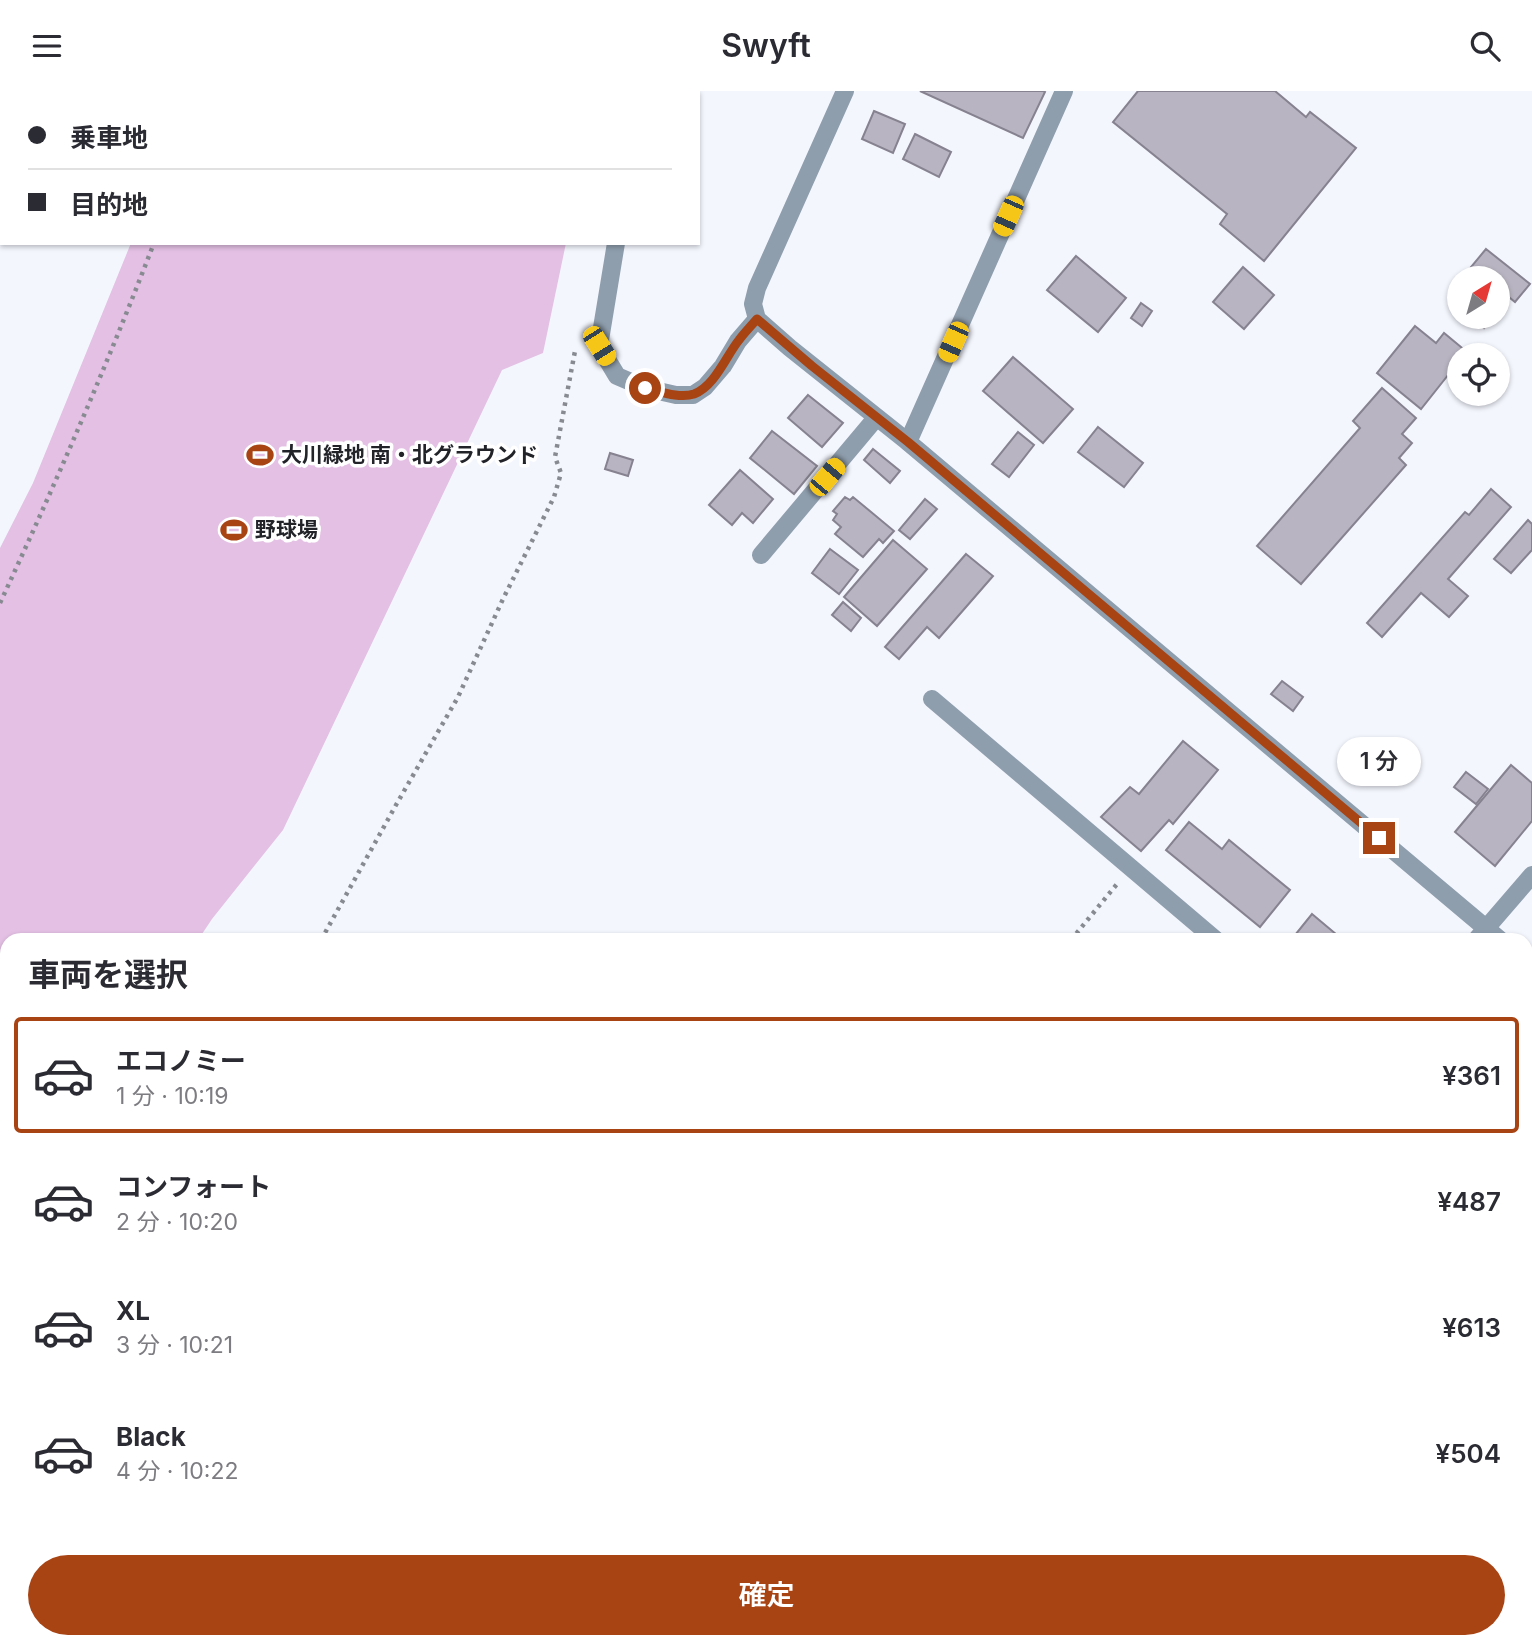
<!DOCTYPE html>
<html lang="ja">
<meta charset="utf-8">
<style>
body{margin:0;font-family:Inter,"Noto Sans JP",sans-serif;background:#f7f7f7;color:#2b2b33;height:100vh;display:flex;flex-direction:column;font-size:26px;white-space:nowrap}
*{box-sizing:border-box;margin:0}
p{font-size:23px;color:#7c7c81}
.icon{flex:none;width:38px;height:38px;fill:none;stroke:currentColor;stroke-width:2;stroke-linecap:round;stroke-linejoin:round}
.map{position:relative;flex:1;overflow:hidden}
.sheet{position:absolute;left:0px;top:842px;width:1533px;height:716px;display:flex;flex-direction:column;background:#fff;border-radius:21px 21px 0 0;box-shadow:0 2px 5px #0004}
.sheet>*{flex:none}
.guide{position:absolute;left:0px;top:0px;width:700px;height:154px;box-shadow:0 2px 5px #0004;display:grid;align-content:center;height:154px;padding:0 28px;background:#fff}
.needle{width:46px;rotate:37deg}
.controls{position:absolute;left:1447px;top:175px;display:grid;gap:14px}
.controls a{display:grid;place-items:center;width:63px;height:63px;border-radius:50%;background:#fff;box-shadow:0 2px 5px #0004;font-size:35px}
.end{position:absolute;width:32px;height:32px;margin:-16px;border:9px solid #a84314;background:#fff;box-shadow:0 0 0 4px #fff}
.from{border-radius:50%}
.bubble{position:absolute;height:49px;border-radius:24px;background:#fff;box-shadow:0 2px 5px #0004;font-size:23px;font-weight:600;line-height:49px;text-align:center}
.car{position:absolute;width:21px;height:42px;margin:-21px -10px;border-radius:9px;box-shadow:0 0 5px 2px #0007;background:linear-gradient(#f5c518 24%,#345 0 40%,#f5c518 0 76%,#345 0 86%,#f5c518 0)}
.guide b{display:flex;align-items:center;gap:24px;height:66px;font-size:26px}
.guide b+b{border-top:2px solid #e1e1e2}
.guide i{width:18px;height:18px;background:#2b2b33}
ul{padding:0;list-style:none}
li{display:flex;align-items:center;gap:21px;height:116px;margin:0 14px 10px;padding:0 14px;border:4px solid transparent;border-radius:7px}
li div{flex:1}
li b{display:block;font-size:26px}
li em{font-style:normal;font-weight:600}
li.current{border-color:#a84314}
li>.icon{width:63px;height:63px;stroke-width:1.5}
h2{padding:0 28px;font-size:32px;line-height:84px}
.action{display:flex;gap:14px;margin-top:auto;padding:14px 28px}
.action a{flex:1;height:80px;border-radius:42px;background:#a84314;color:#fff;font-size:28px;font-weight:600;line-height:80px;text-align:center}
header{display:flex;justify-content:space-between;align-items:center;height:91px;padding:0 28px;background:#fff;font-size:32px;font-weight:600}
.map>svg:first-child{display:block}
.green{fill:#e3c0e4}
.building{fill:#b8b4c1;stroke:#86828f;stroke-width:2}
.lines{fill:none;stroke-linecap:round;stroke-linejoin:round}
.path{stroke:#888a91;stroke-width:4.5;stroke-dasharray:3.5 5;stroke-linecap:butt}
.minor{stroke:#8f9ead;stroke-width:18}
.rail{stroke:#4c4d53;stroke-width:5;stroke-dasharray:14 7;stroke-linecap:butt}
.route{stroke:#a84314;stroke-width:9}
.labels{text-anchor:middle;stroke-width:7;stroke-linejoin:round;paint-order:stroke}
.poi-label{font-size:21px;font-weight:bold;fill:#222329;stroke:#fff;text-anchor:start}
</style>
<header><svg class="icon" aria-label="menu" viewBox="0 0 24 24"><path d="M4 6h16M4 12h16M4 18h16"/></svg>Swyft<svg class="icon" aria-label="search" viewBox="0 0 24 24"><circle cx="10" cy="10" r="6"/><path d="M15 15l6 6"/></svg></header>
<div class="map">
<svg width="1532" height="1557" viewBox="0 0 1532 1557">
<rect width="100%" height="100%" fill="#f4f6fe"/>
<g class="green">
<path d="M194,0H659L658,2H193Z"/>
<path d="M131,152H566L543,262L502,279L283,739L212,828L198,849H7V1136L0,1147V457L33,392Z"/>
</g>
<g class="building">
<path d="M920,0H1043L1045,1L1023,47Z"/>
<path d="M1138,0H1275L1306,26L1310,21L1356,57L1264,170L1220,133L1227,123L1113,31Z"/>
<path d="M874,20L905,33L893,62L862,48Z"/>
<path d="M915,43L951,61L939,86L903,68Z"/>
<path d="M1486,158L1530,193L1515,211L1498,197V187H1486L1471,176Z"/>
<path d="M1076,165L1126,207L1098,241L1047,199Z"/>
<path d="M1243,176L1274,204L1244,238L1213,211Z"/>
<path d="M1141,212L1152,220L1142,235L1131,227Z"/>
<path d="M1471,226H1494L1484,237Z"/>
<path d="M1415,235L1436,252L1444,242L1467,261L1464,264H1460V269L1421,318L1377,282Z"/>
<path d="M1013,266L1073,318L1043,352L983,300Z"/>
<path d="M1382,297L1416,327L1402,343L1412,352L1399,367L1406,374L1301,493L1257,455L1360,337L1353,330Z"/>
<path d="M808,304L843,332L822,356L788,327Z"/>
<path d="M1098,336L1143,372L1124,396L1078,361Z"/>
<path d="M772,340L817,375L794,403L750,367Z"/>
<path d="M1018,341L1034,354L1009,386L992,373Z"/>
<path d="M873,358L900,380L890,392L864,369Z"/>
<path d="M610,362L633,369L628,385L605,378Z"/>
<path d="M740,379L773,408L753,432L742,422L732,434L709,414Z"/>
<path d="M1491,398L1511,416L1448,488L1468,505L1449,526L1421,502L1382,546L1367,532L1465,421L1469,424Z"/>
<path d="M845,406L850,409L853,406L894,440L883,452L879,448L863,466L835,443L841,436L833,429L837,423L833,420Z"/>
<path d="M925,408L937,418L910,448L899,439Z"/>
<path d="M1528,429L1532,433V459L1511,482L1494,468Z"/>
<path d="M893,449L927,478L877,535L844,506Z"/>
<path d="M830,458L858,479L839,503L812,482Z"/>
<path d="M966,463L993,485L939,547L927,536L899,568L885,556Z"/>
<path d="M843,511L861,527L851,540L832,524Z"/>
<path d="M1282,590L1303,606L1293,620L1271,603Z"/>
<path d="M1183,650L1218,679L1173,733L1169,729L1141,760L1101,726L1130,696L1139,703Z"/>
<path d="M1511,674L1532,692V730L1495,775L1455,741Z"/>
<path d="M1466,681L1488,698L1476,713L1454,696Z"/>
<path d="M1189,731L1222,758L1229,749L1290,799L1260,836L1166,759Z"/>
<path d="M1312,823L1343,849H1291Z"/>
<path d="M1526,996L1532,1001V1062L1526,1057Z"/>
<path d="M1532,1177V1201L1526,1197V1184Z"/>
<path d="M1532,1318V1385L1528,1390L1526,1388V1325Z"/>
</g>
<g class="lines">
<g class="path">
<path d="M611,0L612,2"/>
<path d="M211,2L212,0"/>
<path d="M0,512C55,394 107,274 154,152"/>
<path d="M321,849L396,714L458,606L503,508L554,406L561,382L555,366L575,260"/>
<path d="M1071,849L1117,793"/>
<path d="M1526,1126L1532,1131"/>
<path d="M0,1306L7,1297"/>
<path d="M1526,1473L1532,1479"/>
<path d="M901,1550L909,1557"/>
<path d="M472,1557L478,1550"/>
<path d="M937,1557L943,1550"/>
<path d="M1042,1557L1048,1550"/>
</g>
<g class="minor">
<path d="M845,0L757,197L753,213L757,228L790,257L908,351L1500,849"/>
<path d="M639,2L640,0"/>
<path d="M616,152L599,255L617,285L645,297L676,304H693L705,296L723,275L738,250L757,228"/>
<path d="M908,351L1064,0"/>
<path d="M761,464L876,327"/>
<path d="M932,608L1216,849"/>
<path d="M1476,849L1532,784"/>
<path d="M1526,871L1532,876"/>
</g>
<g class="rail">
<path d="M1526,926L1532,919"/>
<path d="M986,1557L992,1550"/>
</g>
</g>
<g class="lines">
<path class="route" d="M645,297C659,300 679,308 694,303C715,295 726,265 739,249C745,241 751,235 757,228L812,275L908,351L1379,747"/>
</g>
<defs>
<symbol id="stadium-bare" viewBox="-9 -9 18 18"><path d="M0-5a6.5 5 0 1 0 0 10a6.5 5 0 1 0 0-10ZM-3.5-1.8h7v3.6h-7Z" fill="#a84314" stroke="#fff" stroke-width="2.5" paint-order="stroke"/></symbol>
</defs>
<g fill-rule="evenodd">
<use href="#stadium-bare" x="241" y="345" width="38" height="38"/>
<use href="#stadium-bare" x="215" y="420" width="38" height="38"/>
</g>
<g class="labels">
<g class="poi-label">
<text x="281" y="371">大川緑地 南・北グラウンド</text>
<text x="255" y="446">野球場</text>
</g>
</g>
</svg>
<div class="controls">
<a><svg class="needle" viewBox="-14 -14 28 28"><path d="M0-13l5 13h-10z" fill="#e53935"/><path d="M0 13l5-13h-10z" fill="#7c7c81"/></svg></a>
<a><svg class="icon" aria-label="locate" viewBox="0 0 24 24"><circle cx="12" cy="12" r="6"/><path d="M12 2v4M12 18v4M2 12h4M18 12h4"/></svg></a>
</div>
<i class="end from" style="left:645px;top:297px"></i>
<i class="end" style="left:1379px;top:747px"></i>
<div class="bubble" style="left:1337px;top:646px;width:84px">1 分</div>
<i class="car" style="left:1008px;top:125px;rotate:204deg"></i>
<i class="car" style="left:953px;top:251px;rotate:204deg"></i>
<i class="car" style="left:599px;top:255px;rotate:148deg"></i>
<i class="car" style="left:827px;top:386px;rotate:40deg"></i>
<div class="guide">
<b><i class="from"></i>乗車地</b>
<b><i></i>目的地</b>
</div>
<section class="sheet">
<h2>車両を選択</h2>
<ul>
<li class="current"><svg class="icon" aria-label="car" viewBox="0 0 24 24"><path d="M5 17H2v-5l4-1 3-4h7l3 4 3 1v5h-3M9 17h6M6 11h13"/><circle cx="7" cy="17" r="2"/><circle cx="17" cy="17" r="2"/></svg><div><b>エコノミー</b><p>1 分 · 10:19</p></div><em>¥361</em></li>
<li><svg class="icon" aria-label="car" viewBox="0 0 24 24"><path d="M5 17H2v-5l4-1 3-4h7l3 4 3 1v5h-3M9 17h6M6 11h13"/><circle cx="7" cy="17" r="2"/><circle cx="17" cy="17" r="2"/></svg><div><b>コンフォート</b><p>2 分 · 10:20</p></div><em>¥487</em></li>
<li><svg class="icon" aria-label="car" viewBox="0 0 24 24"><path d="M5 17H2v-5l4-1 3-4h7l3 4 3 1v5h-3M9 17h6M6 11h13"/><circle cx="7" cy="17" r="2"/><circle cx="17" cy="17" r="2"/></svg><div><b>XL</b><p>3 分 · 10:21</p></div><em>¥613</em></li>
<li><svg class="icon" aria-label="car" viewBox="0 0 24 24"><path d="M5 17H2v-5l4-1 3-4h7l3 4 3 1v5h-3M9 17h6M6 11h13"/><circle cx="7" cy="17" r="2"/><circle cx="17" cy="17" r="2"/></svg><div><b>Black</b><p>4 分 · 10:22</p></div><em>¥504</em></li>
</ul>
<div class="action"><a>確定</a></div>
</section>
</div>
